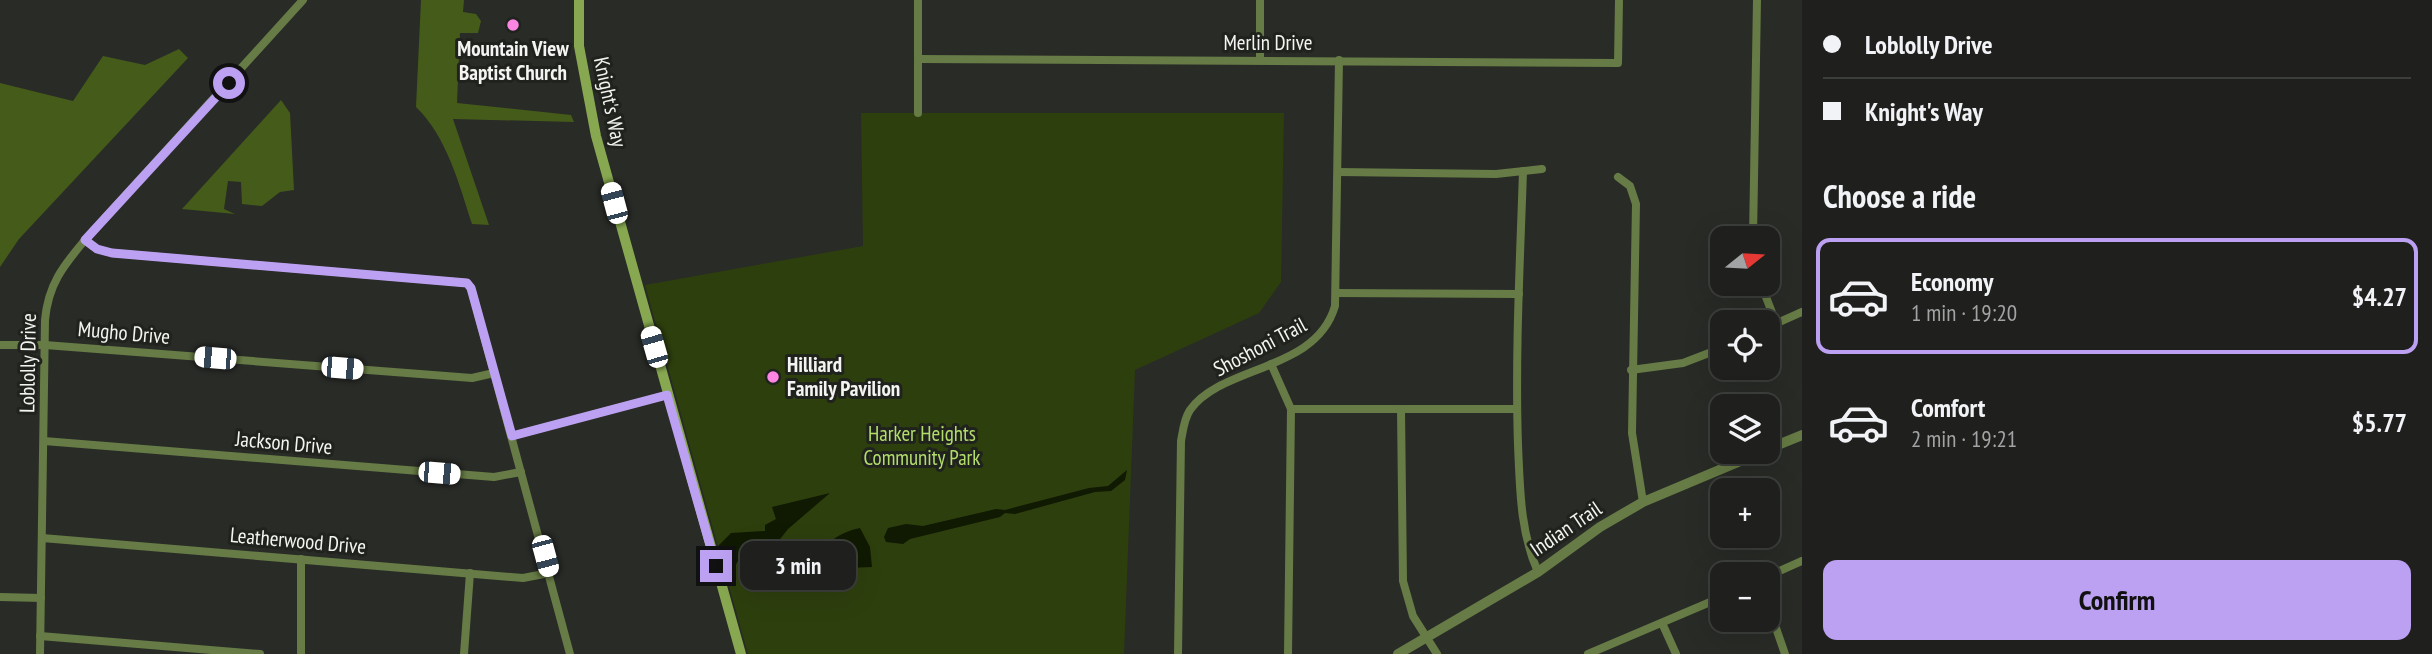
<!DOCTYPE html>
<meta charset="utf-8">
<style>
body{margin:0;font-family:"PT Sans Narrow",sans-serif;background:#272826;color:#f1f3f6;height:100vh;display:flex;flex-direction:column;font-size:26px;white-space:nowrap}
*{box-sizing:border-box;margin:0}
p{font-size:23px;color:#a1a3a4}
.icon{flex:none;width:38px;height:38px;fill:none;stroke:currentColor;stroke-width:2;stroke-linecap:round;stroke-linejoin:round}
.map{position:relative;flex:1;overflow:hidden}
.drawer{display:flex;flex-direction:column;background:#1f201d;width:630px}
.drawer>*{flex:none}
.banner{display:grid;align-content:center;height:154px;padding:0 21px;background:#1f201d}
.needle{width:46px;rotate:72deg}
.buttons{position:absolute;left:1710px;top:226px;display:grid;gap:14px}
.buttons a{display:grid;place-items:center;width:70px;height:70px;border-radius:14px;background:#1f201d;box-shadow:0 7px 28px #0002,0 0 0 2px #3c3e3b;font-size:35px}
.end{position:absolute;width:32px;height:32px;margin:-16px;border:9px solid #bca0f2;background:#111;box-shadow:0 0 0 4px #111}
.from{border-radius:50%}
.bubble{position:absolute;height:49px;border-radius:14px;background:#1f201d;box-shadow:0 7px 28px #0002,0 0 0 2px #3c3e3b;font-size:23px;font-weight:600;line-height:49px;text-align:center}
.car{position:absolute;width:21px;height:42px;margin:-21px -10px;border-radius:9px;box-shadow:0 0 5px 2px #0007;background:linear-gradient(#fff 24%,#345 0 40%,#fff 0 76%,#345 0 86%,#fff 0)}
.banner b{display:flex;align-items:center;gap:24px;height:66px;font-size:26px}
.banner b+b{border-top:2px solid #3c3e3b}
.banner i{width:18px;height:18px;background:#f1f3f6}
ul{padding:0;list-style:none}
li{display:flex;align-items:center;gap:21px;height:116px;margin:0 14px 10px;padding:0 7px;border:4px solid transparent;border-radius:14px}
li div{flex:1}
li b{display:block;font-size:26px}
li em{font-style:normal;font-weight:600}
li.on{border-color:#bca0f2}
li>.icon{width:63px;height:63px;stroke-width:1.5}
h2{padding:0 21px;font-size:32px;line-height:84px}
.primary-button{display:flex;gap:14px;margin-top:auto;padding:14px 21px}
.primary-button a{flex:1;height:80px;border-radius:14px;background:#bca0f2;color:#111;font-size:28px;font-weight:600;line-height:80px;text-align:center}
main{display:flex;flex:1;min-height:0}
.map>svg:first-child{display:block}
.green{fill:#2e3f0e}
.forest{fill:#455b19}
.water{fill:#101901}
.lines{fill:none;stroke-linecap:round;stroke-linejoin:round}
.minor{stroke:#667b45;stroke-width:8}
.tertiary{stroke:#667b45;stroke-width:10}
.secondary{stroke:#87a850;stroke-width:10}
.route{stroke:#bca0f2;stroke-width:9}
.poi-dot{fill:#fd86e2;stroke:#20221d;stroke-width:2.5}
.labels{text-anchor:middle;stroke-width:6;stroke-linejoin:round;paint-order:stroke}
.street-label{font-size:21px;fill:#f4f5f2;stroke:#20221d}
.poi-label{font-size:21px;font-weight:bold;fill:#f4f5f2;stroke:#20221d}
.park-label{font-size:21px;fill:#b3dd6b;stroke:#20221d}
</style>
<main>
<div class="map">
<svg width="1802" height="654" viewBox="0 0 1802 654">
<rect width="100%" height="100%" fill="#292b27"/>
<path class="green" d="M861,113H1284L1281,282L1259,313L1135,370L1124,654H748L645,285L863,246Z"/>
<g class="forest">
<path d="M421,0H464L463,12L476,14L481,21L478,33H460L457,103L571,115L574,122L453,119L489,225L472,224C459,184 447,137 416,107Z"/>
<path d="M179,49L188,58L19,239L0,267V83L73,101L103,56L145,65Z"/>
<path d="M281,100L290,113L294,190L280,192L262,206L242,204L241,182L228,181L224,209L235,214L182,209Z"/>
</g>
<g class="water">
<path d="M1127,470L1125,480L1111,491L1095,492L1015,514L1005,513L1000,517L910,539L903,544L886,542L884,537L888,528L906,524L923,526L996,509L1005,510L1089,488L1108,486Z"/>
<path d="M830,493L788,529L770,552L742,554L731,573L724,571L727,565L721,562L717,547L731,533L765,531V525L776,519L772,507Z"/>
<path d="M860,528L870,547L872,567L822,569L793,585L792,577C819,565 820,536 860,528Z"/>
</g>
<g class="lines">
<g class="minor">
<path d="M918,0V113"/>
<path d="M1260,0V60"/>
<path d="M918,59L1618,63L1619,0"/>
<path d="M1523,171C1520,263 1515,354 1518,445C1520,488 1520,532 1538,572"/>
<path d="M1338,172L1496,174L1542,169"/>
<path d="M1618,177L1630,186L1636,204L1632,433L1643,502"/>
<path d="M1753,238L1757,0"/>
<path d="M85,240L97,249L112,253L467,283L471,288L570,654"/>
<path d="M1761,284L1776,323"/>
<path d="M1336,293L1519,294"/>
<path d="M1768,327L1802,312"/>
<path d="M1,345H45L472,378L494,373"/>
<path d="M1271,364L1291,409L1288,654"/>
<path d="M1631,370L1683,363L1722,348"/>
<path d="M1291,409H1517"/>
<path d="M1401,409L1403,581L1413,616L1437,654"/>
<path d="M512,436L667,395"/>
<path d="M44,441L494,477L521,472"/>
<path d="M42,538L523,578L549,573"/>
<path d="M301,559V654"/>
<path d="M1768,576L1802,561"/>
<path d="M0,597L41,598"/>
<path d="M1768,605L1785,654"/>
<path d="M1662,623L1676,654"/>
<path d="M40,636L260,654"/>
<path d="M40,654L45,320C48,285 63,266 85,240L303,0"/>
<path d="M464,654L470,573"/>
<path d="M1178,654L1181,441C1183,430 1184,419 1190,410C1222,365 1316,372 1335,306L1339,60"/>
<path d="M1588,654L1722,597"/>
</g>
<g class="tertiary">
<path d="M1768,449L1802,435"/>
<path d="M1398,654L1538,572L1600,527L1643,502L1762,452"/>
</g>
<path class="secondary" d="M579,0V46L596,136L741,654"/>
</g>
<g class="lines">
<path class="route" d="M229,83L85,240L97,249L112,253L467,283L471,288L512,436L667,395L716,566"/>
</g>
<g class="poi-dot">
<circle cx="513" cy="25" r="7"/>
<circle cx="773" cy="377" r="7"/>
</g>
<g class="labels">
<g class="street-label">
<text x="1268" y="50">Merlin Drive</text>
<text transform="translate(610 102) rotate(78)" y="7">Knight's Way</text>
<text transform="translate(124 333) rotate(5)" y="7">Mugho Drive</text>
<text transform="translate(1260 347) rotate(-28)" y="7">Shoshoni Trail</text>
<text transform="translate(28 363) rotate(-89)" y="7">Loblolly Drive</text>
<text transform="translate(284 443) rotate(5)" y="7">Jackson Drive</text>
<text transform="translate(1566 529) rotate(-34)" y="7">Indian Trail</text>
<text transform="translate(298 541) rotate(5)" y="7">Leatherwood Drive</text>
</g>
<g class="poi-label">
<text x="513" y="56">Mountain View<tspan x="513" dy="24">Baptist Church</tspan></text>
<text x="787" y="372" text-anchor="start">Hilliard<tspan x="787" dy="24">Family Pavilion</tspan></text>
</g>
<g class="park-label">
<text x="922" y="441">Harker Heights<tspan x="922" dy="24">Community Park</tspan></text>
</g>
</g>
</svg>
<div class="buttons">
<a><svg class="needle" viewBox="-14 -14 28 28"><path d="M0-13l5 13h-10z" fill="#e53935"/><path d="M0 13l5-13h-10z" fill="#a1a3a4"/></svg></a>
<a><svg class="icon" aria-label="locate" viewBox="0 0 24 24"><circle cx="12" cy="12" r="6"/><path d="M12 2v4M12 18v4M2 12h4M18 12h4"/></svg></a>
<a><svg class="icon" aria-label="layers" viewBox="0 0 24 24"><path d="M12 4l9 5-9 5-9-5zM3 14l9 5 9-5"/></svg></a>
<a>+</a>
<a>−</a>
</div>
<i class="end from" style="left:229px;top:83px"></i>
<i class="end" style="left:716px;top:566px"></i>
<div class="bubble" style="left:740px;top:541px;width:116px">3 min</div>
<i class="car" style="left:614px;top:203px;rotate:345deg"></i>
<i class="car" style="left:654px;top:347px;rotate:344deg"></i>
<i class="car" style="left:215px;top:358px;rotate:275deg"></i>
<i class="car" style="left:342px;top:368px;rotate:95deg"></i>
<i class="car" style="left:439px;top:473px;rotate:95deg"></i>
<i class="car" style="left:545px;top:556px;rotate:165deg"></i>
</div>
<section class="drawer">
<div class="banner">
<b><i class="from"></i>Loblolly Drive</b>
<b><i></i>Knight's Way</b>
</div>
<h2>Choose a ride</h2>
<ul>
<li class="on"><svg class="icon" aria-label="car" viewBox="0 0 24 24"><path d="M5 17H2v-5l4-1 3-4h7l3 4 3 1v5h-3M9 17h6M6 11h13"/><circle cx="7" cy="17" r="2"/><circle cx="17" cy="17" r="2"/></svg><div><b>Economy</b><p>1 min · 19:20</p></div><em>$4.27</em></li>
<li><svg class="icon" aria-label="car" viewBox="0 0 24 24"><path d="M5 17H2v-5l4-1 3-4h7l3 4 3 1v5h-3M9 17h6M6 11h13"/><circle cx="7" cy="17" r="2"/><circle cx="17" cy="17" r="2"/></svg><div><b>Comfort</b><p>2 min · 19:21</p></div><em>$5.77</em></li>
</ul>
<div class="primary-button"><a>Confirm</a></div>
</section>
</main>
